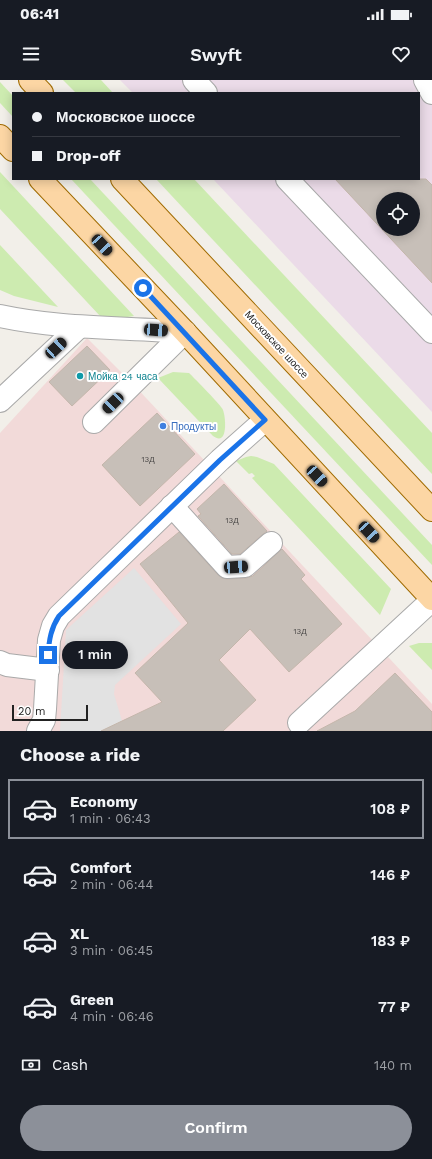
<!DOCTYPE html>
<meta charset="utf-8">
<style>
body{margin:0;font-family:"Work Sans",sans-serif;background:#20242c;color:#f1f3f6;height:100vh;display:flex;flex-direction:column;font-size:15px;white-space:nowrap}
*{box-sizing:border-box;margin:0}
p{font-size:13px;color:#9ea1a6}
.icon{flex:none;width:22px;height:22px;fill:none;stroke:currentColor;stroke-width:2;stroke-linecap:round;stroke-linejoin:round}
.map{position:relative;height:651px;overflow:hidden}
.panel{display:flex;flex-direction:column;background:#171b24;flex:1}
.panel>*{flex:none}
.banner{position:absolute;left:12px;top:12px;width:408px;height:88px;border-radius:0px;box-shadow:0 2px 10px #0003;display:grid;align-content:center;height:88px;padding:0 20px;background:#171b24}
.buttons{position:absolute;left:376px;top:112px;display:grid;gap:8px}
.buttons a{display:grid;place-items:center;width:44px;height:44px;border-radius:50%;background:#171b24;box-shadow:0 2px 10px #0003;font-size:20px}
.scale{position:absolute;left:12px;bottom:10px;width:76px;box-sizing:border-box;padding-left:4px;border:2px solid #222;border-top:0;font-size:11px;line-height:14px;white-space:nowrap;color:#222;-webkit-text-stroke:3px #fff;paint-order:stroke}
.end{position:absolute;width:18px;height:18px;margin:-9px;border:5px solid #1a73e8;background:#fff;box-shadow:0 0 0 2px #fff}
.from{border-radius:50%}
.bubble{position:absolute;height:28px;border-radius:14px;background:#171b24;box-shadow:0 2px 10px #0003;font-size:13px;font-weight:600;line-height:28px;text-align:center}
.car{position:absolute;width:12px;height:24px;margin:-12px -6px;border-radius:5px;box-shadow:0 0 3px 1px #0007;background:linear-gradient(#222 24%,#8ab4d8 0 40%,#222 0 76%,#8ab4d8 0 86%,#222 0)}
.banner b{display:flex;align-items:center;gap:14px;height:38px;font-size:15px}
.banner b+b{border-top:1px solid #363941}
.banner i{width:10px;height:10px;background:#f1f3f6}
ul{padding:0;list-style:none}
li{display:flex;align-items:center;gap:12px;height:60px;margin:0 8px 6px;padding:0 12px;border:2px solid transparent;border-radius:0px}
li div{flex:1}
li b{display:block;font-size:15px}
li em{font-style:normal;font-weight:600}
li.on{border-color:#8c9099}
li>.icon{width:36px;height:36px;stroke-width:1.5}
h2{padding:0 20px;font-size:18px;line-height:48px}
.pay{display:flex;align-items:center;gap:10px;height:44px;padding:0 20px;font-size:15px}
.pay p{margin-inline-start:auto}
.action{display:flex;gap:8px;margin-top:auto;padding:8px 20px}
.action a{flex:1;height:46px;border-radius:24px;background:#8c9099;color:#fff;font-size:16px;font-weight:600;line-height:46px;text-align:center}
.status{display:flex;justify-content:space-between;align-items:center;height:28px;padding:0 20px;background:#171b24;direction:ltr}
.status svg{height:11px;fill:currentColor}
header{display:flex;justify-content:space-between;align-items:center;height:52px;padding:0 20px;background:#171b24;font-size:18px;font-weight:600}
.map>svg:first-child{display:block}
.commercial{fill:#f2dad9}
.industrial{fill:#ebdbe8;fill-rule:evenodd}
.grass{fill:#cdebb0}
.parking{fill:#e2e2e2}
.building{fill:#c7bfb8;stroke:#c4b6ab;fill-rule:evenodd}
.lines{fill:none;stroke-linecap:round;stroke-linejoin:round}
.minor-casing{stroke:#a9a9a9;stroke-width:24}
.major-casing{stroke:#a06b00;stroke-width:24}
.minor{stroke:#fff;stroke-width:22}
.major{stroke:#fcd6a4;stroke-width:22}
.route{stroke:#1a73e8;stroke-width:5}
.culture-dot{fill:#0f9aa8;stroke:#fff;stroke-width:1.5}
.shop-dot{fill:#3f7fe0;stroke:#fff;stroke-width:1.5}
.labels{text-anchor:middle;stroke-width:4;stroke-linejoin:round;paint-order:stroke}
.number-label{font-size:8px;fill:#4b4948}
.street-label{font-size:10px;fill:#222;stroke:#fff}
.culture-label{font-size:10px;fill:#0d838f;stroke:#fff;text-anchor:start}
.shop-label{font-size:10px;fill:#366cbe;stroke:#fff;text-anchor:start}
</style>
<div class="status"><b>06:41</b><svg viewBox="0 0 49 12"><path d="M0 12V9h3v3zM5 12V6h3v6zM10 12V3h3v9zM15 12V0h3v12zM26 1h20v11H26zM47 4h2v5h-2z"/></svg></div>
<header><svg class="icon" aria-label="menu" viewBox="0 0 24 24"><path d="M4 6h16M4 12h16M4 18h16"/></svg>Swyft<svg class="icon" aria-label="heart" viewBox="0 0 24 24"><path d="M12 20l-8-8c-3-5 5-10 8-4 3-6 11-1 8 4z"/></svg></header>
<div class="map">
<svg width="432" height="651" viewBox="0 0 432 651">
<rect width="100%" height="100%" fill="#f2efe9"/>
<path class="commercial" d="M87,258L133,304L432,624V651H0V353Z"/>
<path class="industrial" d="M120,0H432V332L213,99H419V13H133ZM383,119H413V149H383Z"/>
<g class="grass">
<path d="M63,0H101L113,13H76Z"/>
<path d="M0,2L13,16V37L0,23Z"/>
<path d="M0,92L134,236L121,238L101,237L0,129Z"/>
<path d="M71,99H90L432,465V485Z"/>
<path d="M156,99H194L432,353V394Z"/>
<path d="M0,165L58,227L14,216L0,210Z"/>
<path d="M173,292L189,293C195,299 221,325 223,330C226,338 228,367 213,356L158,298Z"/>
<path d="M251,376L257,377L274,384L391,509L380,535L252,398L255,396L252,393L249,394L236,381L246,377Z"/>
<path d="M419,563H432V590L409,566Z"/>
</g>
<path class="parking" d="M134,488L181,544L115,605L114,614L125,651H60L66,550Z"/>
<g class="building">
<path d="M335,99H426L432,105V203ZM383,119H413V149H383Z"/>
<path d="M87,266L110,290L72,326L49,302Z"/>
<path d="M157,333L195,374L140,426L102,385Z"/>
<path d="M224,404L267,451L263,454L240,474H232L198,436L201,434L197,429Z"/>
<path d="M179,452L218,495L222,498L227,499L246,498L253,496L282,469L305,495L301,499L342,544L289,592L250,549L219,580L256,620L223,651H101L162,622L135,593L188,543L140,484Z"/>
<path d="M395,593L432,632V651H317L355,631Z"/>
</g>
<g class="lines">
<defs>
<g id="minor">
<path d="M194,0L206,13"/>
<path d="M425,0L432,13"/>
<path d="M287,99L432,252"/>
<path d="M0,236C60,249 123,247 185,252"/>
<path d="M0,321L79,247"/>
<path d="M94,342L185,252"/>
<path d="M172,426L227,487L245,486L271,463"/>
<path d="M0,582L7,585L48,590"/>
<path d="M299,643L432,520"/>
<path d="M38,651L44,640L45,629L49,560L53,546L59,536L220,380L265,340"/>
</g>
<g id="major">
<path d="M30,0L42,13"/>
<path d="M0,56L13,70"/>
<path d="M40,99L185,252L432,519"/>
<path d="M122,99L432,430"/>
</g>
</defs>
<use href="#minor" class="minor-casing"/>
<use href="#major" class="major-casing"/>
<use href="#minor" class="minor"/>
<use href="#major" class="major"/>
</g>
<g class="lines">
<path class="route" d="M48,575C49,560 51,548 59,536L220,380L265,340L143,208"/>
</g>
<circle class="culture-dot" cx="80" cy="296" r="4"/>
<circle class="shop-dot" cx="163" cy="346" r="4"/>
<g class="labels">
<g class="number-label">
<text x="148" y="382">13Д</text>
<text x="232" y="443">13Д</text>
<text x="300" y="554">13Д</text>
</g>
<g class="street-label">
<text transform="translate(277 264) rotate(47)" y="4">Московское шоссе</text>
</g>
<g class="culture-label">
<text x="88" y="300">Мойка 24 часа</text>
</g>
<g class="shop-label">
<text x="171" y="350">Продукты</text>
</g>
</g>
</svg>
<div class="buttons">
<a><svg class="icon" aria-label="locate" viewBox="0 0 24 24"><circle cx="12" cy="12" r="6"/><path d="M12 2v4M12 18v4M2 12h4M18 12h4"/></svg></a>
</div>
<div class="scale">20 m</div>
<i class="end from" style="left:143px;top:208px"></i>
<i class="end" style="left:48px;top:575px"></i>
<div class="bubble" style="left:62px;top:561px;width:66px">1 min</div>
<i class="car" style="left:102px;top:165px;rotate:137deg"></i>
<i class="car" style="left:156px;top:250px;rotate:94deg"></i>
<i class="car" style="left:56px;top:268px;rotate:47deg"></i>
<i class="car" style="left:113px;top:323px;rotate:226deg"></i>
<i class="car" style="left:317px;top:396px;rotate:137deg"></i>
<i class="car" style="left:369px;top:452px;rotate:137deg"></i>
<i class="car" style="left:236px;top:487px;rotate:86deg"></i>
<div class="banner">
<b><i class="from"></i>Московское шоссе</b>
<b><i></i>Drop-off</b>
</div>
</div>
<section class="panel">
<h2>Choose a ride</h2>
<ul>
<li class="on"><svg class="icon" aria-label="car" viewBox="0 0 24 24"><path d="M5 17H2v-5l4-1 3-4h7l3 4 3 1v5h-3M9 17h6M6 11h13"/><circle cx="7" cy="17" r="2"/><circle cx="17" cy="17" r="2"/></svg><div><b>Economy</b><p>1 min · 06:43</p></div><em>108 ₽</em></li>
<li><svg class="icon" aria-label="car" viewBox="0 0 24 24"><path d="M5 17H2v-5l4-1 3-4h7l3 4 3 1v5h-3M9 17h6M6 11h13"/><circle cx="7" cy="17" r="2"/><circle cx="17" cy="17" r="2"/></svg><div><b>Comfort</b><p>2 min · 06:44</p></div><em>146 ₽</em></li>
<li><svg class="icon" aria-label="car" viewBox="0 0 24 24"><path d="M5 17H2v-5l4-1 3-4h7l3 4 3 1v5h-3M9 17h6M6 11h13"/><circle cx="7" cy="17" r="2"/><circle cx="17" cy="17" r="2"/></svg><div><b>XL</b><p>3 min · 06:45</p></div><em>183 ₽</em></li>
<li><svg class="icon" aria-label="car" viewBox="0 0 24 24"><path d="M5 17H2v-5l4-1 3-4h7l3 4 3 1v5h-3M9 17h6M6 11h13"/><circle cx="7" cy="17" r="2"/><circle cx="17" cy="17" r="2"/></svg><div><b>Green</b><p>4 min · 06:46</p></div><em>77 ₽</em></li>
</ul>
<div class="pay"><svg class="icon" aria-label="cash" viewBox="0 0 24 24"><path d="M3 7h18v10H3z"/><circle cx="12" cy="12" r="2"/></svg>Cash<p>140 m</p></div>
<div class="action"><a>Confirm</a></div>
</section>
